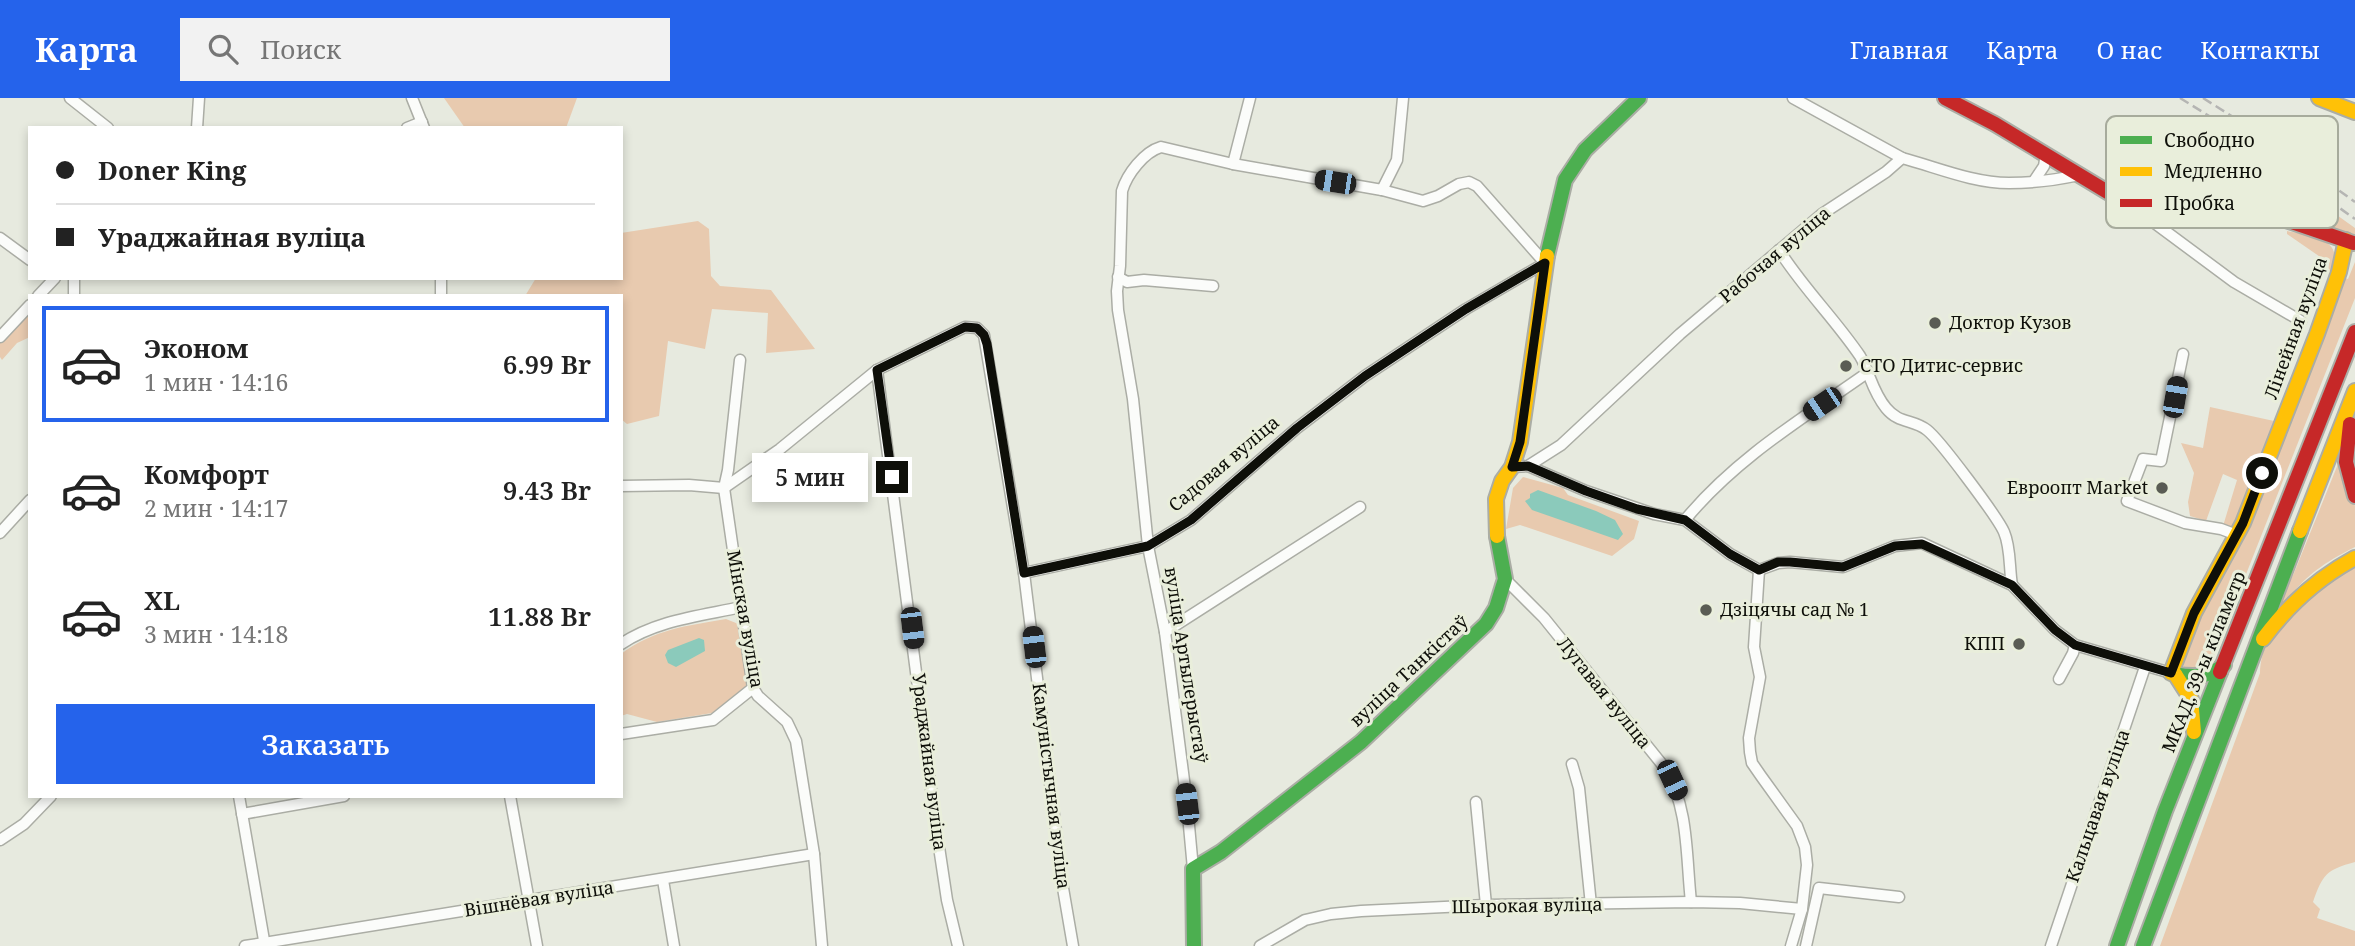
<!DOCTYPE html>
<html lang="ru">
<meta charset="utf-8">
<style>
body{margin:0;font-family:"Noto Serif",serif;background:#f2f2f2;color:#222;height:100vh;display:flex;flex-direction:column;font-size:26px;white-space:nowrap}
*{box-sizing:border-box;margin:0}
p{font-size:23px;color:#767676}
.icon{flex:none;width:38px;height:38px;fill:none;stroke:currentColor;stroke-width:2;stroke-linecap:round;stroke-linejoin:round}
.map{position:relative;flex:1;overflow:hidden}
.panel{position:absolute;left:28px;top:196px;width:595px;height:504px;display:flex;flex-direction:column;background:#fff;border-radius:0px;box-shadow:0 4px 10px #0003}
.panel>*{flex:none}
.guide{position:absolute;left:28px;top:28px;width:595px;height:154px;border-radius:0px;box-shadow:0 4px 10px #0003;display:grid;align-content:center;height:154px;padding:0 28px;background:#fff}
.end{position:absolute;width:32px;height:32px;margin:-16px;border:9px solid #0e0f09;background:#fff;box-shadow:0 0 0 4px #fff}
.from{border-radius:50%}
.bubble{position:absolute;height:49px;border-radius:0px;background:#fff;box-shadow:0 4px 10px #0003;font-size:23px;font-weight:600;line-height:49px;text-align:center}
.car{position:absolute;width:21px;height:42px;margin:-21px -10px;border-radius:9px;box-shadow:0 0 5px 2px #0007;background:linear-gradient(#222 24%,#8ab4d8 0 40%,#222 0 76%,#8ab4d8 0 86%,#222 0)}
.guide b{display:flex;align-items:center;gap:24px;height:66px;font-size:26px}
.guide b+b{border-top:2px solid #e0e0e0}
.guide i{width:18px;height:18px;background:#222}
ul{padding:12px 0 0;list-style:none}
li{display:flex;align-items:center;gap:21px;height:116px;margin:0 14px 10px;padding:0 14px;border:4px solid transparent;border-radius:0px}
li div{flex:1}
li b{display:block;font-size:26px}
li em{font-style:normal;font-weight:600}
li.current{border-color:#2563eb}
li>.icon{width:63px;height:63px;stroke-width:1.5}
.primary-button{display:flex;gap:14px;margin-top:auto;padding:14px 28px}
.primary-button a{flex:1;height:80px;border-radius:0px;background:#2563eb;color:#fff;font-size:28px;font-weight:600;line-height:80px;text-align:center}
header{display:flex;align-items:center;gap:42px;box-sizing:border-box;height:98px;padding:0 35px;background:#2563eb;color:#fff}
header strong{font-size:33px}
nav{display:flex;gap:38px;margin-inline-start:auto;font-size:24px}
.search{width:490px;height:63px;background:#f2f2f2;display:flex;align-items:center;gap:18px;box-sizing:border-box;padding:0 24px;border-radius:0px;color:#767676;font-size:26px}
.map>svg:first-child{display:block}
.green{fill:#e8caaf}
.water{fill:#8bcabb}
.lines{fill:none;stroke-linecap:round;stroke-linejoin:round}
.street-casing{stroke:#abada5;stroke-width:13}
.fast-casing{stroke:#abada5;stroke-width:18}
.slow-casing{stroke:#abada5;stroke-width:18}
.jam-casing{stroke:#abada5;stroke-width:18}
.street{stroke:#fbfcfa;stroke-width:10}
.fast{stroke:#4caf50;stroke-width:14}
.slow{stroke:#ffc107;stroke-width:14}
.jam{stroke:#c62828;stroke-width:14}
.rail{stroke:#b5b5b3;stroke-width:2.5;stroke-dasharray:10 5;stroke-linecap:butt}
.route{stroke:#0e0f09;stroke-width:9}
.poi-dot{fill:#5a5c54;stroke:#e9eedb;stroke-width:2.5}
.labels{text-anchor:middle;stroke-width:6;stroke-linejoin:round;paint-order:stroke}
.street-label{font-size:18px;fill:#0e0f09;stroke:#e9eedb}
.poi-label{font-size:18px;fill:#0e0f09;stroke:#e9eedb;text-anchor:start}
.key{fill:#e9eedb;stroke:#a7ab9c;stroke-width:2}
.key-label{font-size:19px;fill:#0e0f09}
</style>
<header>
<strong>Карта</strong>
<div class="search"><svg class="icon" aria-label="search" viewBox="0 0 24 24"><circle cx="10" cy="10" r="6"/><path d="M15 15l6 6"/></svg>Поиск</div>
<nav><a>Главная</a><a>Карта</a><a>О нас</a><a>Контакты</a></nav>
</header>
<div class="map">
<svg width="2355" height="848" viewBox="0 0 2355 848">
<rect width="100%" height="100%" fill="#e7eadf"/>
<g class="green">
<path d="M444,0H577L566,30H465Z"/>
<path d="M2268,68L2355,130V138L2322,126L2172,113L2130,102L2134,98L2235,107L2245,102Z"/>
<path d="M698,123L709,131L711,178L720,188L771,192L815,251L766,255L768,215L712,211L705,251L668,243L659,318L627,326L621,321V198H525L536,180H621V135Z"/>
<path d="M2287,133C2303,137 2335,138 2335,160C2335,167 2333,171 2328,176L2329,165L2287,136Z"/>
<path d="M2355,164V200L2211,565L2208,570L2186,572L2181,563L2342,179L2348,181Z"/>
<path d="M30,213V239L17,245L2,262L0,259V245Z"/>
<path d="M2210,309L2274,323L2233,428H2223L2237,382L2223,376L2206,423L2190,418L2188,404L2194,375L2181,345L2203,350Z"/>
<path d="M2338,366L2355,408V449C2323,465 2303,479 2283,508L2280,504L2294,475Z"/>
<path d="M1523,379L1563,390L1568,397L1639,423L1634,441L1612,458L1520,427L1506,431L1513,390Z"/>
<path d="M2355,464V764C2326,772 2323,776 2313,804L2320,811L2317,820L2355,833V848H2160L2260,575C2261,523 2318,492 2355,464Z"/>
<path d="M726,521L741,527L748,584L745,590L712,615L657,624L627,616L621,618V556C655,531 686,528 726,521Z"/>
</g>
<g class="water">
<path d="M1538,392L1596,413L1615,422L1623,436L1618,442L1532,412L1525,403L1530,400V396Z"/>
<path d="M699,540L704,542L705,553L676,569L668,565L665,557L668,552Z"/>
</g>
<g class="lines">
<defs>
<g id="street">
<path d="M70,0L108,30"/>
<path d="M412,0L424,30"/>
<path d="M1793,0L1902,60"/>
<path d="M197,30L199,0"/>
<path d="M407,30L422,24"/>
<path d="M1233,66L1250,0"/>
<path d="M2034,83L2044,68L2046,56"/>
<path d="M1382,92L1397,62L1403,0"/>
<path d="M2137,112L2234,184L2301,223"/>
<path d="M0,140L30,162"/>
<path d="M1779,152C1803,190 1835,221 1860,258C1870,275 1872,293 1886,310C1899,326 1913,321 1927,332C1940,342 1998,420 2004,434C2011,450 2009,470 2012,487"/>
<path d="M1118,179L1127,184L1144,182L1213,188"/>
<path d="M38,198L55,180"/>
<path d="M74,198V180"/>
<path d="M441,198V180"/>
<path d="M0,239L30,207"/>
<path d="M2183,256L2161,363L2143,361L2127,403L2185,425L2221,431L2237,437"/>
<path d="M740,262L728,372L724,390L753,590L758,598L787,624L796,643L814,756L822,848"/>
<path d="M877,272L936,729L947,802L958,848"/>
<path d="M1528,368L1586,393L1654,416L1685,422L1730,456L1759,472"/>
<path d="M1512,369L1528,368L1561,347L1680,236L1822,116L1886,74L1902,60C1936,69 1973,85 2009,85C2032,85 2056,82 2079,77"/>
<path d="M621,388L689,387L724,390L780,351L877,272L965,229L977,230L984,237L1024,475L1063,790L1073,848"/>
<path d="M1685,422C1735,361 1803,320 1867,275"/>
<path d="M0,435L30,402"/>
<path d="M1759,472L1778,465L1790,464L1843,469L1895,448L1922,445L2012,487L2055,532L2075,547L2171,575"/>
<path d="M1759,472L1754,549L1760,579L1749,640L1750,654L1752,665L1761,678L1797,728L1805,749L1807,767L1802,811L1791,848"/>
<path d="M1024,475L1148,448L1191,422L1297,330L1365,278L1466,211L1545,165L1477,88L1469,84L1459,86L1438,98L1423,103L1382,92L1233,66L1161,49C1144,54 1127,76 1122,93L1120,168L1117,193L1118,212L1133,301L1148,448L1165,534L1187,706L1193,771"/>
<path d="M1505,481L1544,520L1665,670C1689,710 1686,759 1691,804"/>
<path d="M1165,534L1360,409"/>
<path d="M621,546C657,522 700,518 741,509"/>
<path d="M2059,581L2073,555L2075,547"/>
<path d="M621,636L713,622L753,590"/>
<path d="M1572,666L1579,690L1591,807"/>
<path d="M239,698L265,848"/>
<path d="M510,698L537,848"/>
<path d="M1476,704L1486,807"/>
<path d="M242,716L344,698"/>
<path d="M0,742L24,726L51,698"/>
<path d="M663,782L674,848"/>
<path d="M245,848L814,756"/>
<path d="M1260,848L1305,822L1331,816L1361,813L1486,807L1691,804L1740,805L1802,811"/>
<path d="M1806,848L1819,790L1899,799"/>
<path d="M2051,848L2145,569"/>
</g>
<g id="fast">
<path d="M1547,158L1565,82L1585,52L1639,0"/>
<path d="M2175,576C2194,580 2209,579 2224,567"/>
<path d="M1194,848L1193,771L1221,754L1361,644L1486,526L1496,510L1505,481L1497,438"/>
<path d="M2117,848L2165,713L2220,574"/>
<path d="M2143,848L2300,433"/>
</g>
<g id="slow">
<path d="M2319,0L2355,14"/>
<path d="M2300,433L2355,293"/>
<path d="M1497,438L1496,401L1502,383L1512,369L1520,344L1547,158"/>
<path d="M2263,541C2288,507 2318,480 2355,460"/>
<path d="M2175,576L2171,575L2194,515L2243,425L2317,236L2339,174L2346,142"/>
<path d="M2175,576L2191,601L2194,634"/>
</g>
<g id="jam">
<path d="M1945,0L1995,26L2134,110L2155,115L2283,121L2353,145"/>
<path d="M2350,326L2346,364L2355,398"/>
<path d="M2220,574L2355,234"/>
</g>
</defs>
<use href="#street" class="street-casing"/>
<use href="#fast" class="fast-casing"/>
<use href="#slow" class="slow-casing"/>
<use href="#jam" class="jam-casing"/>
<use href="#street" class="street"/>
<use href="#fast" class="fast"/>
<use href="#slow" class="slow"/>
<use href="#jam" class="jam"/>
<g class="rail">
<path d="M2180,0L2222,26L2355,121"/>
<path d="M2203,0L2268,41L2355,104"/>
</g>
</g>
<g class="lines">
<path class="route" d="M892,379L877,272L965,229L977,230L984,237L987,246L1024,475L1148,448L1191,422L1297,330L1365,278L1466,211L1545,165L1520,344L1512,369L1528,368L1586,393L1637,411L1685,422L1730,456L1759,472L1778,464H1790L1843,469L1895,448L1922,446L2012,487L2055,532L2075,547L2171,575L2194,515L2243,425L2262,375"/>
</g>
<g class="poi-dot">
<circle cx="1935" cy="225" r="7"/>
<circle cx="1846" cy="268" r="7"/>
<circle cx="2162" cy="390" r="7"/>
<circle cx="1706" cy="512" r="7"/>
<circle cx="2019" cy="546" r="7"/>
</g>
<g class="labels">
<g class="street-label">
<text transform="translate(1775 157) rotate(-40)" y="6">Рабочая вуліца</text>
<text transform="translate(2296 230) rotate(-70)" y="6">Лінейная вуліца</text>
<text transform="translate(1224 366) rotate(-40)" y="6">Садовая вуліца</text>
<text transform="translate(745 521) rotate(80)" y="6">Мінская вуліца</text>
<text transform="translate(2204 564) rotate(-68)" y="6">МКАД, 39-ы кіламетр</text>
<text transform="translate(1186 567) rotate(81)" y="6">вуліца Артылерыстаў</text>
<text transform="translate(1409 573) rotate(-43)" y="6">вуліца Танкістаў</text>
<text transform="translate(1604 595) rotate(51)" y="6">Лугавая вуліца</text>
<text transform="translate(929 664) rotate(83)" y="6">Ураджайная вуліца</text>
<text transform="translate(1051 688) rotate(83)" y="6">Камуністычная вуліца</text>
<text transform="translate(2098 708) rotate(-71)" y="6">Кальцавая вуліца</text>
<text transform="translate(539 801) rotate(-9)" y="6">Вішнёвая вуліца</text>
<text transform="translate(1527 808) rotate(-1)" y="6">Шырокая вуліца</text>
</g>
<g class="poi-label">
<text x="1949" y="231">Доктор Кузов</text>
<text x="1860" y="274">СТО Дитис-сервис</text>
<text x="2148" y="396" text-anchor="end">Евроопт Market</text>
<text x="1720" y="518">Дзіцячы сад № 1</text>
<text x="2005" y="552" text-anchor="end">КПП</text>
</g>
</g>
<rect x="2106" y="18" width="232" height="112" rx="10" class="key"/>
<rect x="2120" y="38" width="32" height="8" fill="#4caf50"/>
<rect x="2120" y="69" width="32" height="9" fill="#ffc107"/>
<rect x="2120" y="101" width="32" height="8" fill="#c62828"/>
<g class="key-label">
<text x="2164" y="49">Свободно</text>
<text x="2164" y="80">Медленно</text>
<text x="2164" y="112">Пробка</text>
</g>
</svg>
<i class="end from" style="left:2262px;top:375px"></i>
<i class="end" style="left:892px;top:379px"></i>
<div class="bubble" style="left:752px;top:355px;width:116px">5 мин</div>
<i class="car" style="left:1335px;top:84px;rotate:279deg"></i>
<i class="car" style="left:2175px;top:299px;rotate:10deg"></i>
<i class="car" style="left:1822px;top:306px;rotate:236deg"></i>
<i class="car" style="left:912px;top:530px;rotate:173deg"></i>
<i class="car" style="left:1034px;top:549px;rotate:353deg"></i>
<i class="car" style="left:1672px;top:682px;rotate:155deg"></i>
<i class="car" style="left:1187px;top:706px;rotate:353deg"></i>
<div class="guide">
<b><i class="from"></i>Doner King</b>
<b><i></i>Ураджайная вуліца</b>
</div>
<section class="panel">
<ul>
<li class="current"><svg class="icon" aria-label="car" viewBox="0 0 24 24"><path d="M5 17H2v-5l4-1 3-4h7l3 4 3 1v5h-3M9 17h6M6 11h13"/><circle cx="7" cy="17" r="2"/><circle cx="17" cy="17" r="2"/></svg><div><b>Эконом</b><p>1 мин · 14:16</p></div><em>6.99 Br</em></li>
<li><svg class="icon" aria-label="car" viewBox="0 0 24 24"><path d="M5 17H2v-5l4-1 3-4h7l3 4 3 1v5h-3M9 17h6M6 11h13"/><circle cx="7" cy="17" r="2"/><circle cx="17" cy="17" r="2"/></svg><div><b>Комфорт</b><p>2 мин · 14:17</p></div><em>9.43 Br</em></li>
<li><svg class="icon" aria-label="car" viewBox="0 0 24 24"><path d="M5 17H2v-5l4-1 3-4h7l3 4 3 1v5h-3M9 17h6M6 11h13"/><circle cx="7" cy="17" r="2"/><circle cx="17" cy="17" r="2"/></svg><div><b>XL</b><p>3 мин · 14:18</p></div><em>11.88 Br</em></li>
</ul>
<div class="primary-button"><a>Заказать</a></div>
</section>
</div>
